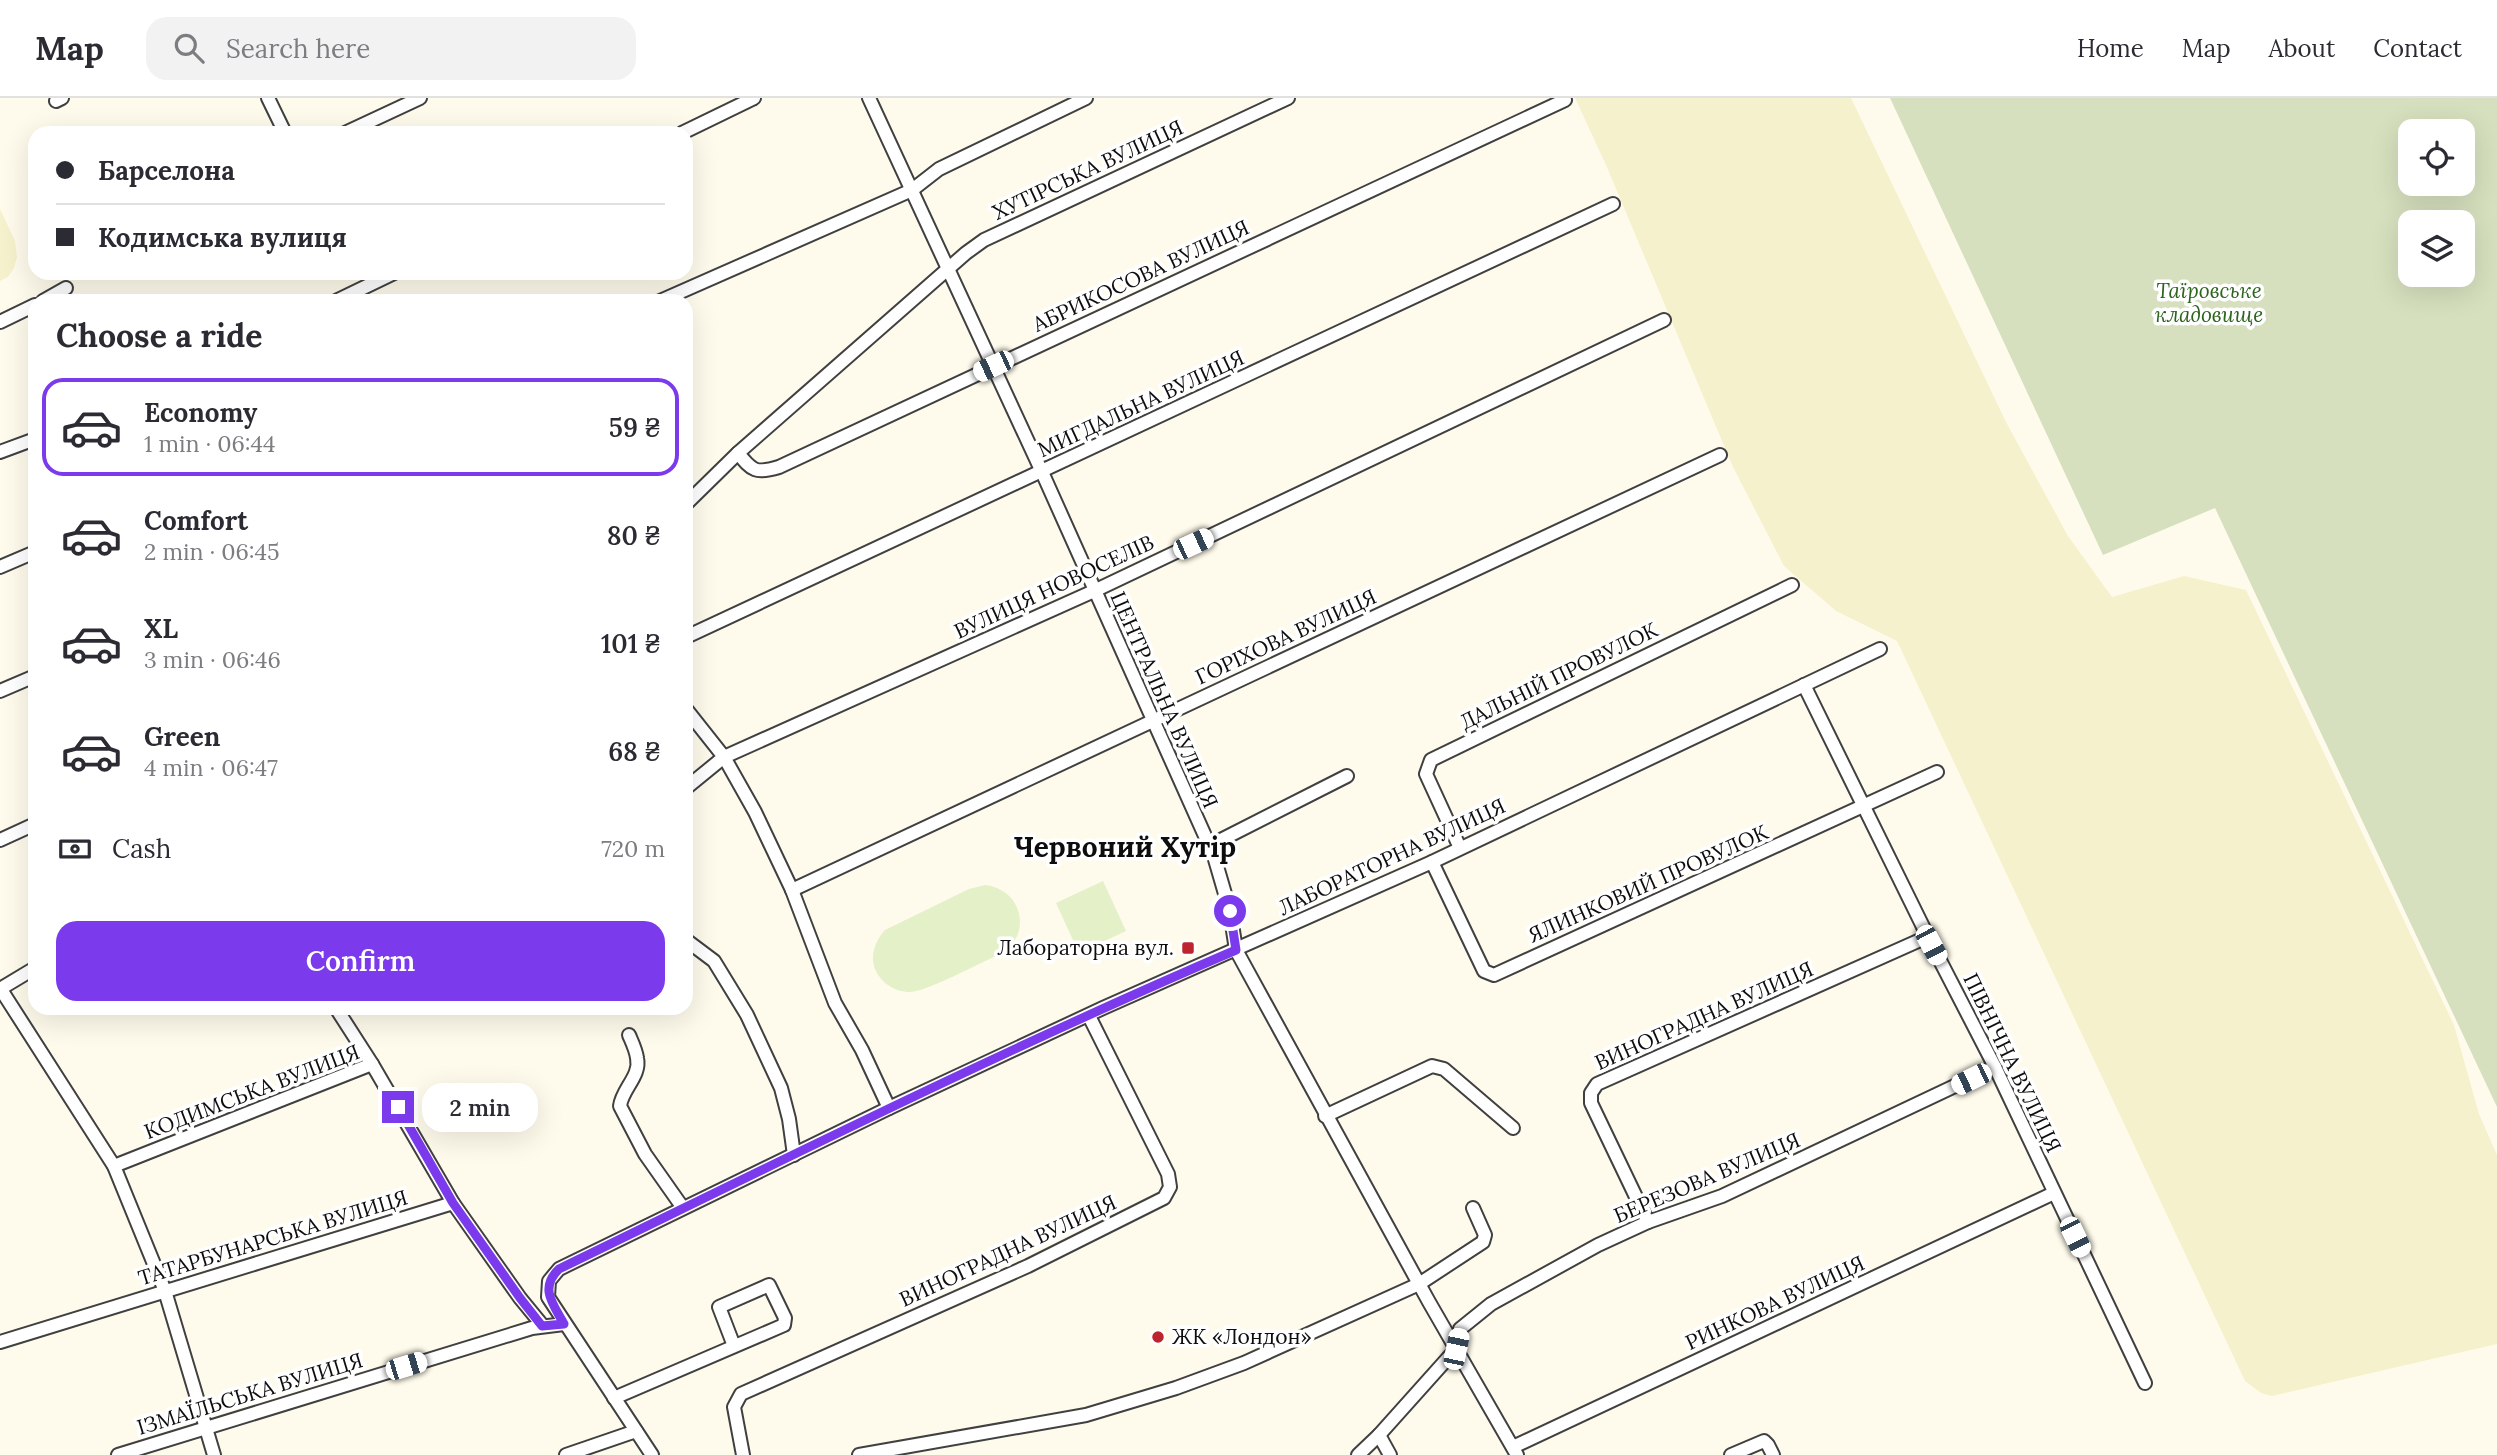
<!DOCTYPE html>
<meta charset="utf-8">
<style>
body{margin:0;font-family:Lora,serif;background:#f2f2f3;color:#2b2b33;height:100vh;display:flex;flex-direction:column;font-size:26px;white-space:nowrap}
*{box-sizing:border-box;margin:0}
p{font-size:23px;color:#7c7c81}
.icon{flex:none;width:38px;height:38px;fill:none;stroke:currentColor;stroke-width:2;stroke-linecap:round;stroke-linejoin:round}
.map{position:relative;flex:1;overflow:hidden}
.details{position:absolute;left:28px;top:196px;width:665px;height:721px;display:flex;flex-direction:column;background:#fff;border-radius:21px;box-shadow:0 7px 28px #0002}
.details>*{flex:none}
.hud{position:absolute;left:28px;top:28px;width:665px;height:154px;border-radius:21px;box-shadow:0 7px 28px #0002;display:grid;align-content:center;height:154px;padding:0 28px;background:#fff}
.buttons{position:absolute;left:2398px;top:21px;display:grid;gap:14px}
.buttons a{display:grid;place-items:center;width:77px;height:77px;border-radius:14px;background:#fff;box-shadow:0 7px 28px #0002;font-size:35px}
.end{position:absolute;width:32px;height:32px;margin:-16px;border:9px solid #7c3aed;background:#fff;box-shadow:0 0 0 4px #fff}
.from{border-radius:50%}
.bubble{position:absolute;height:49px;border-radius:21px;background:#fff;box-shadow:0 7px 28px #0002;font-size:23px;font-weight:600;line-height:49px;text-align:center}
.car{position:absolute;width:21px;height:42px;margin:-21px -10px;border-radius:9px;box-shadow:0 0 5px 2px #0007;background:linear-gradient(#fff 24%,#345 0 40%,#fff 0 76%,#345 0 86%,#fff 0)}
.hud b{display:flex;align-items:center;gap:24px;height:66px;font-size:26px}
.hud b+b{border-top:2px solid #e1e1e2}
.hud i{width:18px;height:18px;background:#2b2b33}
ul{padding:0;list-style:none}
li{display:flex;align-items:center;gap:21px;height:98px;margin:0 14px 10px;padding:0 14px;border:4px solid transparent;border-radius:21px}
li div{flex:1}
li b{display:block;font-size:26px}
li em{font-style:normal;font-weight:600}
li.current{border-color:#7c3aed}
li>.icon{width:63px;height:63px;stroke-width:1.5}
h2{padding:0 28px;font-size:32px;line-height:84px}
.pay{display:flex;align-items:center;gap:18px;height:77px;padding:0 28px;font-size:26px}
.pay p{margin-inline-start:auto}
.cta{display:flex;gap:14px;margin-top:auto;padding:14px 28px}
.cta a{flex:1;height:80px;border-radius:21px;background:#7c3aed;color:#fff;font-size:28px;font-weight:600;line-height:80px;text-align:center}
header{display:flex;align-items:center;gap:42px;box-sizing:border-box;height:98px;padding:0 35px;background:#fff;border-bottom:2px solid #e1e1e2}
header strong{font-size:33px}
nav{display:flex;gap:38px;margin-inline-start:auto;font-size:24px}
.search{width:490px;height:63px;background:#f2f2f3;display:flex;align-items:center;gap:18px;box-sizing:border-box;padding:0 24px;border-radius:21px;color:#7c7c81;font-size:26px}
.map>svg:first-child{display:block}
.farmland{fill:#f5f1cc}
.cemetery{fill:#d6e0be;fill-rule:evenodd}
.pitch{fill:#e3f0c8}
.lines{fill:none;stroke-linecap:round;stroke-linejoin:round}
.minor-casing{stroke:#404040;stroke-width:16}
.minor{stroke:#fff;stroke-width:12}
.route{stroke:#7c3aed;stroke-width:9}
.poi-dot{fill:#bd242d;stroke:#fff;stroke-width:2.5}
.labels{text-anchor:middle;stroke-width:7;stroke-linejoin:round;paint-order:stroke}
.street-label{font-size:21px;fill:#0d0d0d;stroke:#fff}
.park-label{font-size:21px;font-style:italic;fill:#2d641d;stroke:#fff}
.poi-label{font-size:21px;fill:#0d0d0d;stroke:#fff;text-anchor:end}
.district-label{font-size:28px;font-weight:bold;fill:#0d0d0d;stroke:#fff}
</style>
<header>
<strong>Map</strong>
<div class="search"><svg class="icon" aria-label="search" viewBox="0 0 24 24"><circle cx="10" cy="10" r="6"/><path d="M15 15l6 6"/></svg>Search here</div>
<nav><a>Home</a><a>Map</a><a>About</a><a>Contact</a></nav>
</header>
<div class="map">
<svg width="2497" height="1357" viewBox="0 0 2497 1357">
<rect width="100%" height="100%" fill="#fffbec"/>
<g class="farmland">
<path d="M1575,0H1851L2006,324L2068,438L2112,499L2184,478L2246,492L2454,927L2479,1016L2497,1057V1246L2272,1298L2261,1295L2245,1283L1897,543L1836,513L1784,468L1733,369L1606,67Z"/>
<path d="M0,111L15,143L17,159L14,170L8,179L0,183Z"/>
</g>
<path class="cemetery" d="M1890,0H2497V1009L2215,410L2103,457ZM2410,33H2462V86H2410ZM2410,124H2462V177H2410Z"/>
<g class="pitch">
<path d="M1103,783L1126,833L1079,855L1056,805Z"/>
<path d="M985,787C1023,791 1033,838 1000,856C980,865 928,893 910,894C895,894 881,885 875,871C870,857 875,843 885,832L969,791Z"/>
</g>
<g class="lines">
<defs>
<g id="minor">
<path d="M268,0L285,35"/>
<path d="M869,0L1042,374L1214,758L1230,813L1236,852L1429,1204L1517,1357"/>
<path d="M56,3L62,0"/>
<path d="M345,35L420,0"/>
<path d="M682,35L754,0"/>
<path d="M43,203L66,190"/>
<path d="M336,203L394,175"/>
<path d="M660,203L912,92L939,71L1086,0"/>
<path d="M0,224L35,207"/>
<path d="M0,354L35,341"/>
<path d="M738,355C752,373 756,376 779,369L1565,2"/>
<path d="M686,406L738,355L966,155L984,142L1288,0"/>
<path d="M0,469L35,454"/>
<path d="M686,539L1613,106"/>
<path d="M1804,587L1932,847L1995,969L2145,1285"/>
<path d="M0,593L35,578"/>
<path d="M686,611L724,659L755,714L792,792L835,905L862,952L889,1010"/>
<path d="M686,690L724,659L1094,493L1664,222"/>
<path d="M0,742L35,726"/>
<path d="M1209,748L1347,678"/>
<path d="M1460,750L1426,676L1431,662L1792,487"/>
<path d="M1432,764L1484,873L1494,877L1937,674"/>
<path d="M792,792L1720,357"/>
<path d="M686,842L714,863L747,917L781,990L789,1021L794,1057"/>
<path d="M0,890L114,1068L165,1193L214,1357"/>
<path d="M0,891L35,870"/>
<path d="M336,910L372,966"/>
<path d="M629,937C632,944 636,952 637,960C641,978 622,991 620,1008L645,1056L683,1110"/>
<path d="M1325,1018L1432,968L1444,971L1513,1030"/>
<path d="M114,1068L372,966L453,1105"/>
<path d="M1648,1124L1591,1005V995L1597,986L1927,839"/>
<path d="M0,1244L453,1105L520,1200L543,1228"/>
<path d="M614,1300L784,1227L785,1220L769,1187L719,1209L734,1248"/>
<path d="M1379,1337L1390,1357"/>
<path d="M1513,1349L2054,1095"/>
<path d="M118,1357L532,1230L564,1226"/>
<path d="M566,1357L636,1333"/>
<path d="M652,1357L548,1199L549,1183L559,1171L889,1010L1103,910L1432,764L1880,551"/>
<path d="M743,1357L734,1309L741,1296L1028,1168L1164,1100L1170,1089L1168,1076L1089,918"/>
<path d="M859,1357L1086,1317L1176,1290L1244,1265L1419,1186L1483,1144L1485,1137L1473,1110"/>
<path d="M1358,1357L1379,1337L1456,1251L1460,1231L1491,1206L1598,1147L1648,1124L1722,1098L1995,969"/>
<path d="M1731,1357L1764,1343L1768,1347L1773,1357"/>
</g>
</defs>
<use href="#minor" class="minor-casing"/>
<use href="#minor" class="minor"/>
</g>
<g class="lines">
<path class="route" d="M398,1009L453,1105L520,1200L542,1228L564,1226C553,1206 539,1190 559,1171C783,1062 1007,950 1236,852L1230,813"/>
</g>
<g class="poi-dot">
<rect x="1181" y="843" width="14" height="14" rx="3.5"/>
<circle cx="1158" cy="1239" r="7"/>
</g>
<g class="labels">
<g class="street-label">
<text transform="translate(1088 72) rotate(-25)" y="7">ХУТІРСЬКА ВУЛИЦЯ</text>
<text transform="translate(1141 178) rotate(-25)" y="7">АБРИКОСОВА ВУЛИЦЯ</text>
<text transform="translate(1141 306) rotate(-25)" y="7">МИГДАЛЬНА ВУЛИЦЯ</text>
<text transform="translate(1054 489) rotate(-25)" y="7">ВУЛИЦЯ НОВОСЕЛІВ</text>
<text transform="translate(1286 539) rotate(-25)" y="7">ГОРІХОВА ВУЛИЦЯ</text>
<text transform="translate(1559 578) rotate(-26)" y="7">ДАЛЬНІЙ ПРОВУЛОК</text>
<text transform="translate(1164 602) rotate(66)" y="7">ЦЕНТРАЛЬНА ВУЛИЦЯ</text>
<text transform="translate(1392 759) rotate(-25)" y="7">ЛАБОРАТОРНА ВУЛИЦЯ</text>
<text transform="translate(1648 786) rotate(-24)" y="7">ЯЛИНКОВИЙ ПРОВУЛОК</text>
<text transform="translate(1704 918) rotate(-24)" y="7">ВИНОГРАДНА ВУЛИЦЯ</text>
<text transform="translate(2012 965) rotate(64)" y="7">ПІВНІЧНА ВУЛИЦЯ</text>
<text transform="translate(252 994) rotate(-21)" y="7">КОДИМСЬКА ВУЛИЦЯ</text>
<text transform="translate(1707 1080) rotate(-23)" y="7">БЕРЕЗОВА ВУЛИЦЯ</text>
<text transform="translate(273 1140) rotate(-17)" y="7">ТАТАРБУНАРСЬКА ВУЛИЦЯ</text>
<text transform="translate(1008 1153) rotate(-25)" y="7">ВИНОГРАДНА ВУЛИЦЯ</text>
<text transform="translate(1775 1205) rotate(-25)" y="7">РИНКОВА ВУЛИЦЯ</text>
<text transform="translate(250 1296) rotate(-17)" y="7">ІЗМАЇЛЬСЬКА ВУЛИЦЯ</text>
</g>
<g class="park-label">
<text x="2209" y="200">Таїровське<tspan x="2209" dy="24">кладовище</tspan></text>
</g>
<g class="poi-label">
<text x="1174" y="857">Лабораторна вул.</text>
<text x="1172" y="1246" text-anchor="start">ЖК «Лондон»</text>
</g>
<g class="district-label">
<text x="1125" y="759">Червоний Хутір</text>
</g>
</g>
</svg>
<div class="buttons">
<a><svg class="icon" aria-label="locate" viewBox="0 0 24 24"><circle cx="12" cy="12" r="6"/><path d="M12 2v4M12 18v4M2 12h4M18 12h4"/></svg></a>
<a><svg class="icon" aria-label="layers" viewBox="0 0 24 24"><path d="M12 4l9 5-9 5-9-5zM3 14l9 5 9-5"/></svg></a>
</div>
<i class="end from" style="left:1230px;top:813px"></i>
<i class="end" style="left:398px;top:1009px"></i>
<div class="bubble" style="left:422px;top:985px;width:116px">2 min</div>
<i class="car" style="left:993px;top:268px;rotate:245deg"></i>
<i class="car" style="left:1193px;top:446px;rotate:65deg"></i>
<i class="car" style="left:1931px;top:847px;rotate:152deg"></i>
<i class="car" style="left:1971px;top:981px;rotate:244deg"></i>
<i class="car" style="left:2075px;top:1139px;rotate:154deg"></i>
<i class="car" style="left:1456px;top:1251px;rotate:12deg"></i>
<i class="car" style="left:406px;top:1268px;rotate:73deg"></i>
<div class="hud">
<b><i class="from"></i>Барселона</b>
<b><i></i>Кодимська вулиця</b>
</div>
<section class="details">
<h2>Choose a ride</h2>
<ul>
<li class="current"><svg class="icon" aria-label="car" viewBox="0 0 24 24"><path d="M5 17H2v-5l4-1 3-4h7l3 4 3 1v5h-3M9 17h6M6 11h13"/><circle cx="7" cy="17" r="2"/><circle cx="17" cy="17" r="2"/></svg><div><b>Economy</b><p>1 min · 06:44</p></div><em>59 ₴</em></li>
<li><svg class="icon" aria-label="car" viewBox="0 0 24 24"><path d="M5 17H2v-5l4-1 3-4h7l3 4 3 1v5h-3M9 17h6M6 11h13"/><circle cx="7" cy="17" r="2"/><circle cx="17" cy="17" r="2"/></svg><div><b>Comfort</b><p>2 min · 06:45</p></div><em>80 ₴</em></li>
<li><svg class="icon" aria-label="car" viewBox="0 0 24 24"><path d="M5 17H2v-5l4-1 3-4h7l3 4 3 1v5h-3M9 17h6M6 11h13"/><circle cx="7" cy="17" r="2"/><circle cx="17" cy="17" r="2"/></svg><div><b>XL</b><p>3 min · 06:46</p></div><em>101 ₴</em></li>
<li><svg class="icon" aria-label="car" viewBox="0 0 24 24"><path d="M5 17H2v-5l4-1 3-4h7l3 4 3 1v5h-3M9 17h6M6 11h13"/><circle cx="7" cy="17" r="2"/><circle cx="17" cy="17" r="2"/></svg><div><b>Green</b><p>4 min · 06:47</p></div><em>68 ₴</em></li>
</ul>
<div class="pay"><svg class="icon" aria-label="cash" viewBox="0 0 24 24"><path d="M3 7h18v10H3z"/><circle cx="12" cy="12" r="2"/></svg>Cash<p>720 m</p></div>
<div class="cta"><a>Confirm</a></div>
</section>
</div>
